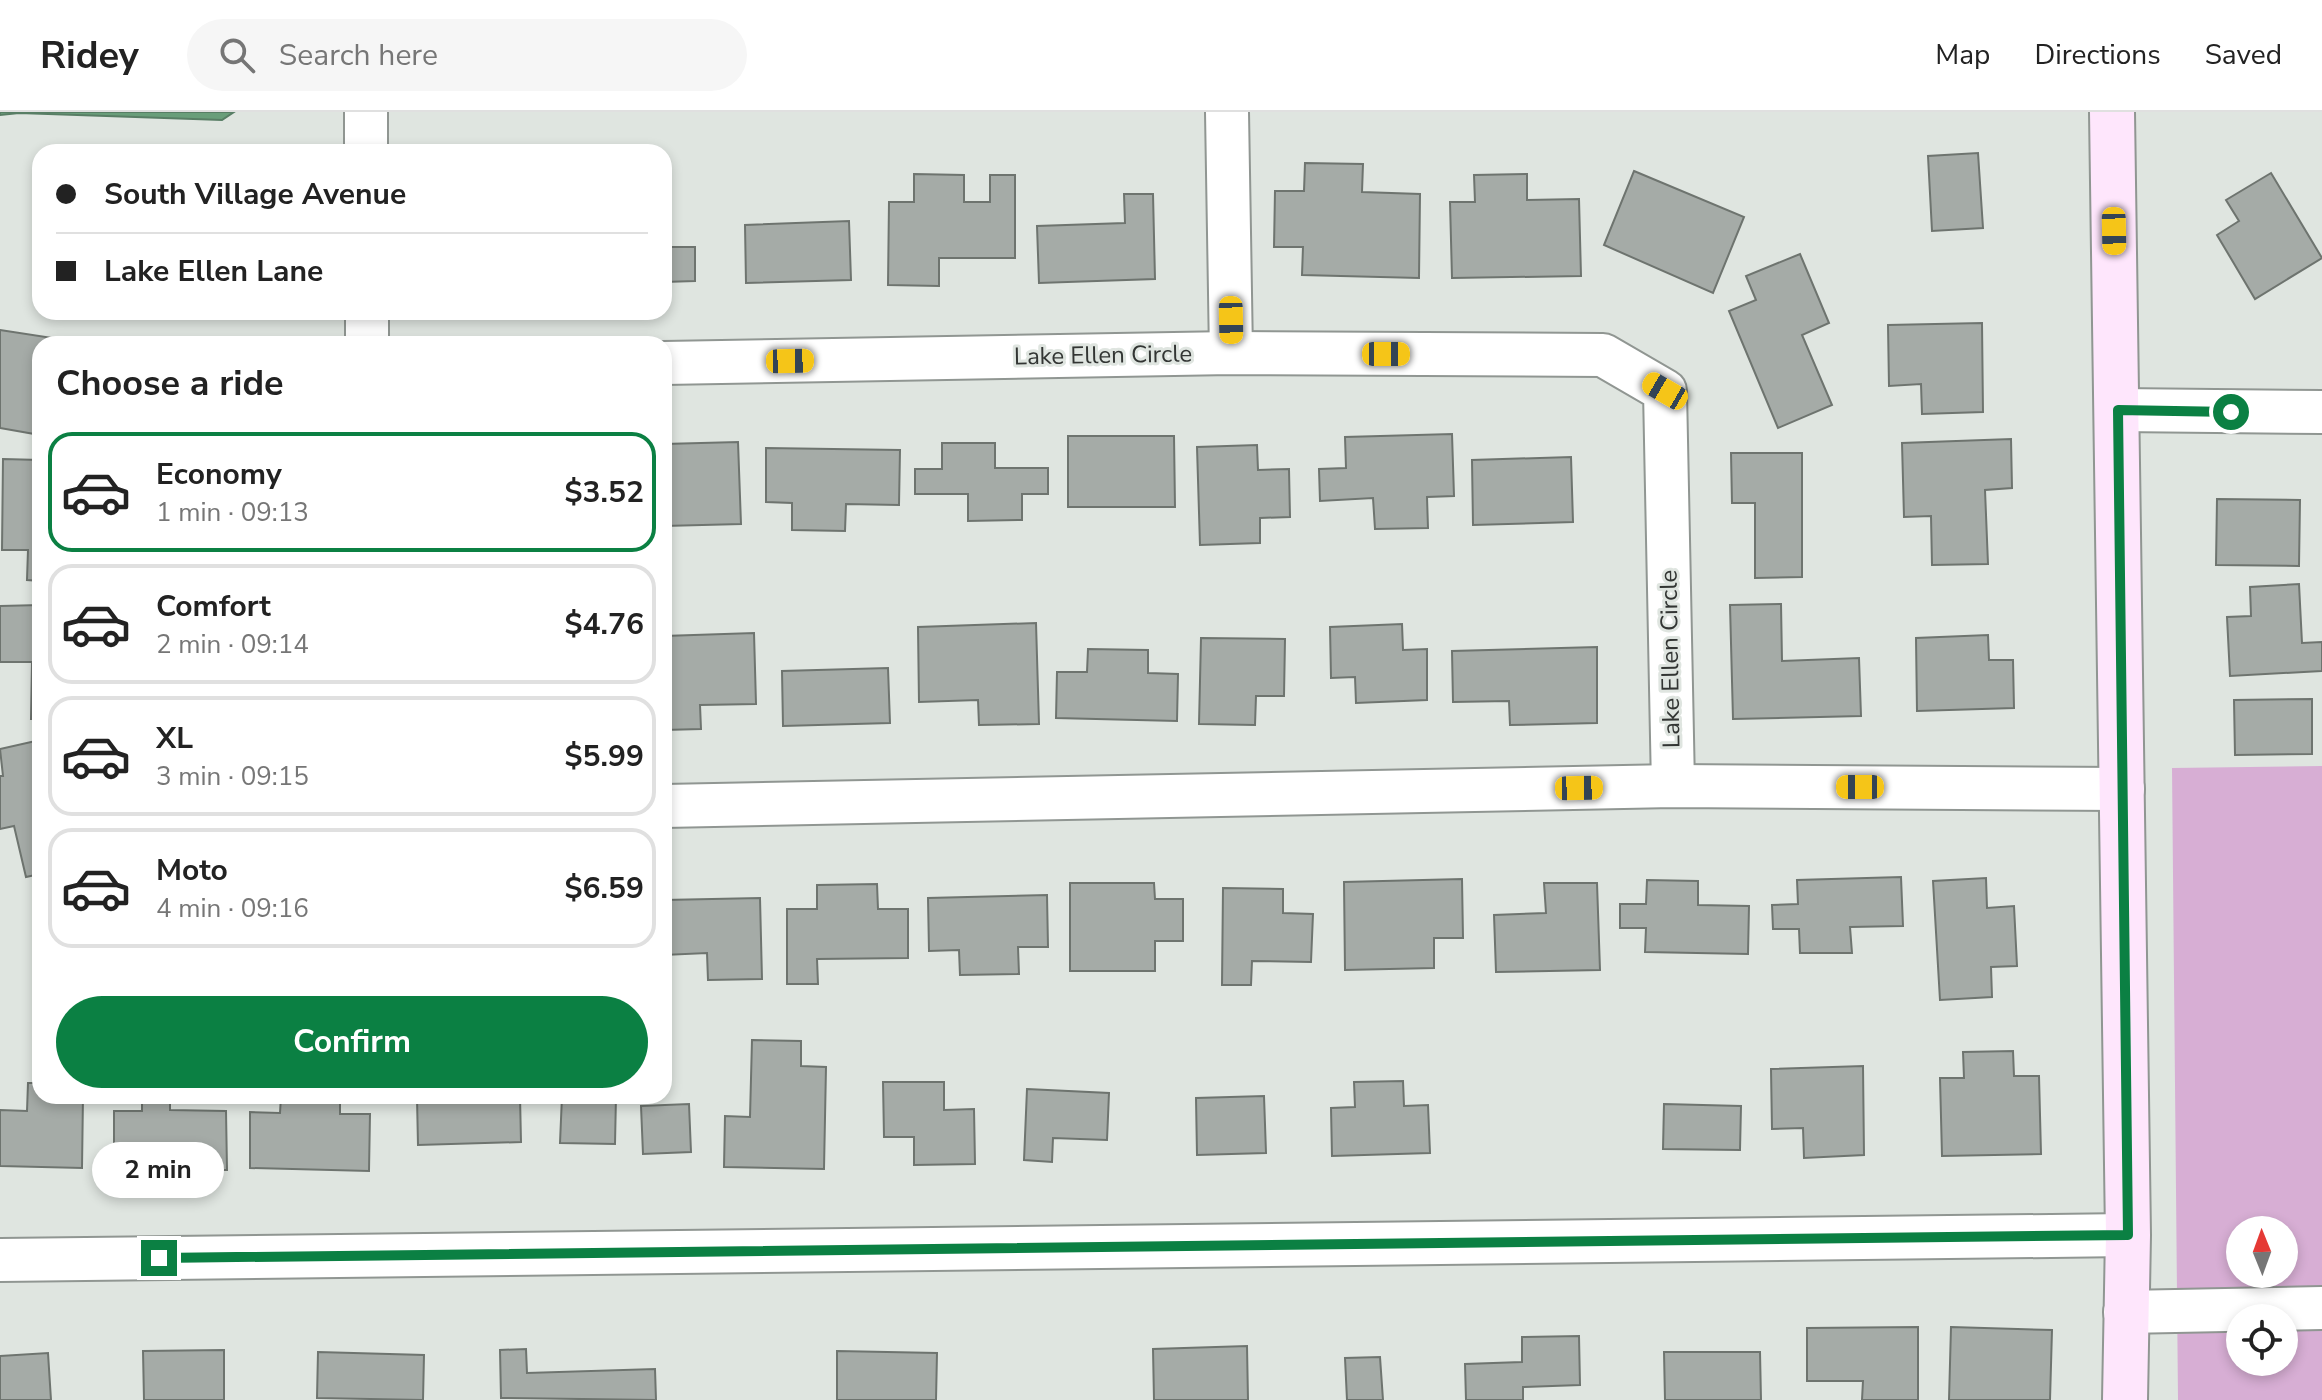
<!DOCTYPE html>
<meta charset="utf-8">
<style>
body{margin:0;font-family:"Nunito Sans",sans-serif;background:#f6f6f6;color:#222;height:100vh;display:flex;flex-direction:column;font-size:30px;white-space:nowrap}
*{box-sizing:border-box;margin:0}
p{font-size:26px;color:#767676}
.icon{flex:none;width:44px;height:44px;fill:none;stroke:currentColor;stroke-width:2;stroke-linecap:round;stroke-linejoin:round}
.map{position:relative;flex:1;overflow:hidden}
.sheet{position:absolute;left:32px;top:224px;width:640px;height:768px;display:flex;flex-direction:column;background:#fff;border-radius:24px;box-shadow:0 4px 12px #0003}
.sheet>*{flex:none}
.banner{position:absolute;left:32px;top:32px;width:640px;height:176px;border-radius:24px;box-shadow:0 4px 12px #0003;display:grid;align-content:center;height:176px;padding:0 24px;background:#fff}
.needle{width:52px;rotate:359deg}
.controls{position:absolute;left:2226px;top:1104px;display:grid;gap:16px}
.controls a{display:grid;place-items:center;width:72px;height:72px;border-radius:50%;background:#fff;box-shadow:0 4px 12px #0003;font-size:40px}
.end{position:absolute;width:36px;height:36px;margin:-18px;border:10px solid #0b8043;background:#fff;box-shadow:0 0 0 4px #fff}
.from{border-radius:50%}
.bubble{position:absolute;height:56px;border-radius:28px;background:#fff;box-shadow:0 4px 12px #0003;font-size:26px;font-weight:700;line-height:56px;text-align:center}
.car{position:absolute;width:24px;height:48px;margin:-24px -12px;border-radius:10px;box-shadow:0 0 6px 2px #0007;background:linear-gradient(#f5c518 24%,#345 0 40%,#f5c518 0 76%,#345 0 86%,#f5c518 0)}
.banner b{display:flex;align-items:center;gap:28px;height:76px;font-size:30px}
.banner b+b{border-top:2px solid #e0e0e0}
.banner i{width:20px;height:20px;background:#222}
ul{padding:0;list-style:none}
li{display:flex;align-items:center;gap:24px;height:120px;margin:0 16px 12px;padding:0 8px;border:4px solid #e0e0e0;border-radius:24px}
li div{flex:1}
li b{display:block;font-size:30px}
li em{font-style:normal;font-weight:700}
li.selected{border-color:#0b8043}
li>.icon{width:72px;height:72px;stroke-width:1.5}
h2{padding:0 24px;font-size:36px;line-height:96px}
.action{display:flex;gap:16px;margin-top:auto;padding:16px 24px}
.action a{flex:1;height:92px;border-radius:48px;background:#0b8043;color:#fff;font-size:32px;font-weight:700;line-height:92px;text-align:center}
header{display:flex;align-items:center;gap:48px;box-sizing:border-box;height:112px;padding:0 40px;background:#fff;border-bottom:2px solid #e0e0e0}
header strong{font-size:38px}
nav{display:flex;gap:44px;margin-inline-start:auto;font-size:28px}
.search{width:560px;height:72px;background:#f6f6f6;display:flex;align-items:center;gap:20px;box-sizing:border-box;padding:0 28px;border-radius:44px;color:#767676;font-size:30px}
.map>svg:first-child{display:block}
.green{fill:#d7aed4;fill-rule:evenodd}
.water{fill:#699e7a;stroke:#587e65;stroke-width:2}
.building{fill:#a5aba7;stroke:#6e746f;stroke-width:2}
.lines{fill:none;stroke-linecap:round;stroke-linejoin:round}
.minor-casing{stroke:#909692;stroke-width:46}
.secondary-casing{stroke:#909692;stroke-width:48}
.minor{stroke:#fff;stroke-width:42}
.secondary{stroke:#fee6fc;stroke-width:44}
.route{stroke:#0b8043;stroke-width:10}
.labels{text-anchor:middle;stroke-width:6;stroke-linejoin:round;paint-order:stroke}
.street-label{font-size:24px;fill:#323533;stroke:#dfe5e0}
</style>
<header>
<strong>Ridey</strong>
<div class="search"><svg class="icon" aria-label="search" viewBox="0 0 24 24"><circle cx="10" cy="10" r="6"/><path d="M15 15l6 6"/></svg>Search here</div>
<nav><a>Map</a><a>Directions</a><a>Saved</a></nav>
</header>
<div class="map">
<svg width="2322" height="1288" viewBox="0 0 2322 1288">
<rect width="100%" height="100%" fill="#dfe5e0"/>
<path class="green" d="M2322,654V1288H2178L2172,656ZM2240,1118H2284V1162H2240ZM2240,1206H2284V1250H2240Z"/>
<path class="water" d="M0,0H234L222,8L19,1L0,3Z"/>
<g class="building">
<path d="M1978,41L1983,116L1932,119L1928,44Z"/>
<path d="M1305,51L1363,52L1362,80L1420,82L1419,166L1302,163L1303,135H1274L1275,79H1304Z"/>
<path d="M1634,59L1744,105L1713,181L1604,133Z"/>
<path d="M2271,61L2322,146L2255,187L2217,123L2239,109L2226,88Z"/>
<path d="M914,62L964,63V90H990V63H1015V146H939V174L888,173L889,90H914Z"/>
<path d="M1527,62V88L1579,87L1581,164L1452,166L1450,90H1475L1474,63Z"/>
<path d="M1124,82H1153L1155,167L1039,171L1037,114L1125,111Z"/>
<path d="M849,109L851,168L746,171L745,113Z"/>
<path d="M664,135H695V169L664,170Z"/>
<path d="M1800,142L1829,211L1802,223L1832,293L1778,316L1729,199L1756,188L1746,164Z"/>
<path d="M1982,211L1983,300L1922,302L1921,272L1889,274L1888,213Z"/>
<path d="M0,218L59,227L58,232H40V323L0,316Z"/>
<path d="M1452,322L1454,384L1427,385L1428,416L1375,417L1373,386L1320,389L1319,357L1346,356L1345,325Z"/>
<path d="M1068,324H1174L1175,395H1068Z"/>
<path d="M2011,327L2012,376L1985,378L1988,452L1932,453L1931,404L1904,405L1902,331Z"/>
<path d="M738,330L741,412L664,414V332Z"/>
<path d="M942,331H995V356H1048V382H1022V408L968,409V382H915V357H942Z"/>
<path d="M1257,333L1258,358L1289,357L1290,405L1260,406V431L1200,433L1197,335Z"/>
<path d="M766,336L900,338L899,393L846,392L845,419L792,418V391L766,390Z"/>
<path d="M1731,341H1802V465L1755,466V391H1732Z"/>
<path d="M1571,345L1573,410L1473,413L1472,348Z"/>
<path d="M3,347L40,348V469L27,468L28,438H2Z"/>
<path d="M2217,387L2300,388L2299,454L2216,453Z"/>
<path d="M2299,472L2302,531L2322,530V559L2230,564L2227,505L2251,504L2250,475Z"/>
<path d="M1781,492L1782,549L1859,546L1861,604L1733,607L1730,493Z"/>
<path d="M40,493V607H31L32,550H0V494Z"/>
<path d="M1036,511L1039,612L979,613L978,588L919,590L918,515Z"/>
<path d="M1402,512L1403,538L1427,537V588L1356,591L1355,565L1331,566L1330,515Z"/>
<path d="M754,521L756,592L700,593L701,617L664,618V524Z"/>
<path d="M1988,523L1989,548H2013L2014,596L1917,599L1916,526Z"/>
<path d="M1201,526L1285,527L1284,584H1256L1255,613L1199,612Z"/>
<path d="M1597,535V611L1510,613L1509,589L1453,590L1452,539Z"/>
<path d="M1088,537L1148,538V561L1178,562L1177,609L1056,606L1057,560H1087Z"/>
<path d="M888,556L890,611L783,614L782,559Z"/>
<path d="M2312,587V642L2235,643L2234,588Z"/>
<path d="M40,628V762L26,765L14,714L0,717V664H3L0,637Z"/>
<path d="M1901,765L1903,814L1850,815L1852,841H1800L1799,817H1773L1772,793L1798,792L1797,768Z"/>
<path d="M1986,766L1987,796L2014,794L2017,854L1991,855L1992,885L1940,888L1933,769Z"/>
<path d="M1462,767L1463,826H1434V856L1345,858L1344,770Z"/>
<path d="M1647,768L1698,769V793L1749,794L1748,842L1645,840L1646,816H1620V792H1646Z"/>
<path d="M1070,771H1154L1155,787H1183V829H1155V859H1070Z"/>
<path d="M1544,771H1597L1600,858L1496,860L1494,803L1546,801Z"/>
<path d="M877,772L878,797H908V846L817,847L818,872H787V797H817V773Z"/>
<path d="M1223,776L1283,777V801L1313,802L1311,850L1252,849L1251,873H1222Z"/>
<path d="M1047,783L1048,835H1018L1019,862L960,863L959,838L929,839L928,786Z"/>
<path d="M760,786L762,867L708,868L707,841L664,843V788Z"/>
<path d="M752,928L801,929V954L826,955L824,1057L724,1055L725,1004L750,1005Z"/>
<path d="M2013,939L2014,964H2039L2041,1042L1942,1044L1940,966H1964L1963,940Z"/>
<path d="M1863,954L1864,1043L1804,1046L1803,1016L1772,1017L1771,957Z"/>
<path d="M1403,969L1404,994L1428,993L1430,1041L1332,1044L1331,996L1355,995L1354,970Z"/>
<path d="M883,970H944V998L974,997L975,1052L914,1053V1025H884Z"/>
<path d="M28,971H40V984H83L82,1056L0,1054V998L27,999Z"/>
<path d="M1027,977L1109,981L1107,1028L1053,1026L1052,1050L1024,1048Z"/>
<path d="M142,984H170V998L226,999L227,1058H114V999H142Z"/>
<path d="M281,984H340V1002H370L369,1059L250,1056V1000L280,1001Z"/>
<path d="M520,984L521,1030L418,1033L417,986Z"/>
<path d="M562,984H616L615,1032L560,1031Z"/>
<path d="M1264,984L1266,1041L1197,1043L1196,986Z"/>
<path d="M689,992L691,1040L643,1042L641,994Z"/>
<path d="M1664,992L1741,994L1740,1038L1663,1037Z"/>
<path d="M1918,1215V1288H1862L1863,1269H1807V1216Z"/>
<path d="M1951,1215L2052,1218L2050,1288H1949Z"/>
<path d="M1579,1224L1580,1273L1523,1275V1288H1466L1465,1252L1522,1250V1225Z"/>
<path d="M1247,1234L1248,1288H1154L1153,1237Z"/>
<path d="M526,1237L527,1261L655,1257L656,1288L501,1286L500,1238Z"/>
<path d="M224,1238V1288H144L143,1239Z"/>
<path d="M837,1239L937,1241L936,1288H837Z"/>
<path d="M318,1240L424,1243L423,1288L317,1286Z"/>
<path d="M1664,1240H1760L1761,1288H1665Z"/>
<path d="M48,1241L51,1288H0V1244Z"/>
<path d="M1380,1245L1383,1288H1347L1345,1246Z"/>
</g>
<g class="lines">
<defs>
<g id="minor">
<path d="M366,0V40"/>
<path d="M1227,0L1231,241"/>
<path d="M367,200V232"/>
<path d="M664,251L1231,241L1603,243L1665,279L1673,674"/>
<path d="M2118,298L2322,300"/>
<path d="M664,694L1673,674L2123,677"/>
<path d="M0,1148L2128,1123"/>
<path d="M2125,1200L2322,1196"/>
</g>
<path id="secondary" d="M2112,0L2128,1123L2125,1288"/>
</defs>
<use href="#minor" class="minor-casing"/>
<use href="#secondary" class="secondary-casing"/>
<use href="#minor" class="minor"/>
<use href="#secondary" class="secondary"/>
</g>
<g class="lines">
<path class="route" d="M159,1146L2128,1123L2118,298L2231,300"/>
</g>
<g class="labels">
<g class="street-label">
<text transform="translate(1103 243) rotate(-1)" y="8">Lake Ellen Circle</text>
<text transform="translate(1670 547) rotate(-91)" y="8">Lake Ellen Circle</text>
</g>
</g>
</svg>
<div class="controls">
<a><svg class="needle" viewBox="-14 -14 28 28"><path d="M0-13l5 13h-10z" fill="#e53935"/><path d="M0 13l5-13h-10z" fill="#767676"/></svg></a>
<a><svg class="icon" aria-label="locate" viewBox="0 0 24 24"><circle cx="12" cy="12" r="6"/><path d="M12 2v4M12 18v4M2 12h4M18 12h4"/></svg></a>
</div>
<i class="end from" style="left:2231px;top:300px"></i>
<i class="end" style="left:159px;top:1146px"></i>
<div class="bubble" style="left:92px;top:1030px;width:132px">2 min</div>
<i class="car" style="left:2114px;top:119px;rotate:179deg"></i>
<i class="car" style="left:1231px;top:208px;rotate:179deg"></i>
<i class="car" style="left:1386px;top:242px;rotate:90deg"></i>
<i class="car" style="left:790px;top:249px;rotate:89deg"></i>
<i class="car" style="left:1665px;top:279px;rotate:300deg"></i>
<i class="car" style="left:1860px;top:675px;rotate:270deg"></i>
<i class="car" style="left:1579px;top:676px;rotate:89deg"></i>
<div class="banner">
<b><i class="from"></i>South Village Avenue</b>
<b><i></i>Lake Ellen Lane</b>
</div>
<section class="sheet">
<h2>Choose a ride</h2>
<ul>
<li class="selected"><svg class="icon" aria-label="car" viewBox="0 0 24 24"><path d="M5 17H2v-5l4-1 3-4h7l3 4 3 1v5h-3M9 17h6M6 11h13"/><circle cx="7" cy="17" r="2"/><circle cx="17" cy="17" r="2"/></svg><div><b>Economy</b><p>1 min · 09:13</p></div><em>$3.52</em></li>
<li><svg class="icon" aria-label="car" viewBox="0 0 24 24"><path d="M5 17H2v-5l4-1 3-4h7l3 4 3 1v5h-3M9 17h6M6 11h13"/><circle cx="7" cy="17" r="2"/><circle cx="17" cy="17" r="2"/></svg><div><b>Comfort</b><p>2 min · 09:14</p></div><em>$4.76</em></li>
<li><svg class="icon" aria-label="car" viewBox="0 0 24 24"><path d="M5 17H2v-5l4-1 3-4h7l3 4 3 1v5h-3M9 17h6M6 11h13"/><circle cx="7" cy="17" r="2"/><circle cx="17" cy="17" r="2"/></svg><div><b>XL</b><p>3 min · 09:15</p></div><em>$5.99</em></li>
<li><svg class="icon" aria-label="car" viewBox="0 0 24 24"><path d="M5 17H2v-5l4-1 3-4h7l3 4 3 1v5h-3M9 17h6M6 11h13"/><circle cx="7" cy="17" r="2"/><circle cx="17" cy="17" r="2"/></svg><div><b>Moto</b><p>4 min · 09:16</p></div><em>$6.59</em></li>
</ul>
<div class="action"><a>Confirm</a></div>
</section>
</div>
